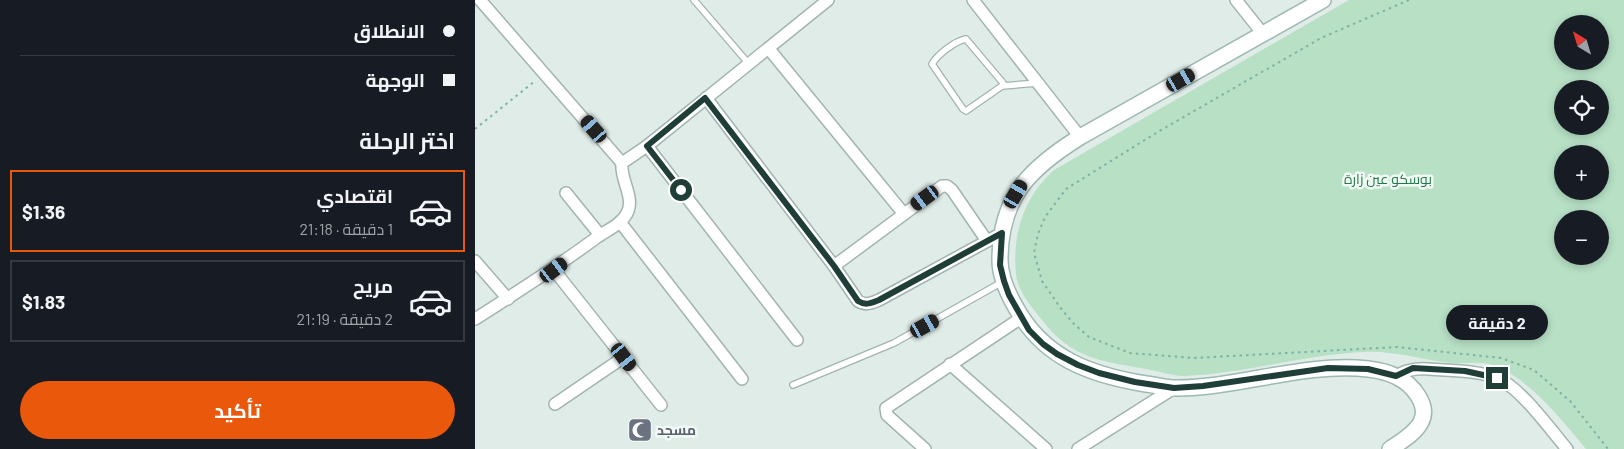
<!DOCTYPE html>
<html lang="ar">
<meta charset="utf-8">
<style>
body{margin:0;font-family:Barlow,Cairo,sans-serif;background:#20242c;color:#f1f3f6;direction:rtl;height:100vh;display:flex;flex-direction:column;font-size:19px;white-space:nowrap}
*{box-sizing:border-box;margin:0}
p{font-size:16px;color:#9ea1a6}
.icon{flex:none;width:28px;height:28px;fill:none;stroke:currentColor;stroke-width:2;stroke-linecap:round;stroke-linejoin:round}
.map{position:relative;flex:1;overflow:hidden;direction:ltr}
.details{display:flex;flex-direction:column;background:#171b24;width:475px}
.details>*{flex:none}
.guide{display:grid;align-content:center;height:110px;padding:0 20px;background:#171b24}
.needle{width:32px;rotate:322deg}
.tools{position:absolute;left:1079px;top:15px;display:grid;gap:10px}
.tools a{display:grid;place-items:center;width:55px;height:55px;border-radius:50%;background:#171b24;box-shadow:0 2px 8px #0003;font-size:25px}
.end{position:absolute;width:22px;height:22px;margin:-11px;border:6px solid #1f3e38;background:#fff;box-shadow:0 0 0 2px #fff}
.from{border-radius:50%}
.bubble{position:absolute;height:35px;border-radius:18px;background:#171b24;box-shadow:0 2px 8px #0003;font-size:16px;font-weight:700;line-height:35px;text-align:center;direction:rtl}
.car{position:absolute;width:15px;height:30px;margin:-15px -8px;border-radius:6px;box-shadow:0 0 4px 1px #0007;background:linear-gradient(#222 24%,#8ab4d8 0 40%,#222 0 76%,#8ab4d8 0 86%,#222 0)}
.guide b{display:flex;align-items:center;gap:18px;height:48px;font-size:19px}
.guide b+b{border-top:1px solid #363941}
.guide i{width:12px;height:12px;background:#f1f3f6}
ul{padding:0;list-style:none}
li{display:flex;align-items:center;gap:15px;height:82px;margin:0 10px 8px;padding:0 10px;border:2px solid #363941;border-radius:0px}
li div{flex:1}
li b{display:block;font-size:19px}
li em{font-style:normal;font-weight:700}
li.selected{border-color:#ea580c}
li>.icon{width:45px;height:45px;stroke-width:1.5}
h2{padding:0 20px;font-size:22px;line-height:60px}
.cta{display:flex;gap:10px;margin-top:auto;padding:10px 20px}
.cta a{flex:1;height:58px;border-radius:30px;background:#ea580c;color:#fff;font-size:20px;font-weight:700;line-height:58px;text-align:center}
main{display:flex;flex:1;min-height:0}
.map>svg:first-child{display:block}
.green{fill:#b7e0c5;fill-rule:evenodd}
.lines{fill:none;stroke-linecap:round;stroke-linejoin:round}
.service-casing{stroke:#a2b4b0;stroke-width:8}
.minor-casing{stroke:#a2b4b0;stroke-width:14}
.secondary-casing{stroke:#9db9b1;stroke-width:18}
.path{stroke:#7db3a6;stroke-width:2;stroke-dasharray:2.5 4;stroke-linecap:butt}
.service{stroke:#fff;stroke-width:5.5}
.minor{stroke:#fff;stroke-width:11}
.secondary{stroke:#fff;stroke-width:15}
.route{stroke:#1f3e38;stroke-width:6}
.labels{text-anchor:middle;stroke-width:5;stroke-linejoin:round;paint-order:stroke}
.park-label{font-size:14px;fill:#26794c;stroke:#f1f9f5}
.worship-label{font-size:14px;font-weight:bold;fill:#5b616d;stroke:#f1f9f5;text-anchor:start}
</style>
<main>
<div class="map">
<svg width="1149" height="449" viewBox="0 0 1149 449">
<rect width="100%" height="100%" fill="#e0ece8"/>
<path class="green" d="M874,0H1149V449H1111C1087,420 1051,374 1014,364C1002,361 988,364 976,363C947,360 917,350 888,352C828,355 768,374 709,376C697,376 683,371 671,369C626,361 597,359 567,320C556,306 543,292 541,274C537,234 549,197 579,170ZM1088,24H1125V61H1088ZM1088,89H1125V126H1088ZM1088,154H1125V191H1088ZM1088,219H1125V256H1088Z"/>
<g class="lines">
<defs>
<g id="service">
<path d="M219,0L274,64"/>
<path d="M491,39L528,83L527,86L491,111L488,109L457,64C463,54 480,41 491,39Z"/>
<path d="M527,86L563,83"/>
<path d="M318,385L419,343L529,281"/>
</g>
<g id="minor">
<path d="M498,0L605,137"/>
<path d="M761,0L788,34"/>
<path d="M294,49L429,214"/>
<path d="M231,98L359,266L383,301C391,306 396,303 404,300L527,233"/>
<path d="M172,146L322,340"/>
<path d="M147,163L172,146L353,0"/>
<path d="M91,193L125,235"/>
<path d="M145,222L267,379"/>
<path d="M0,261L33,299"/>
<path d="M359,266L467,186H472L477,190L512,241"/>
<path d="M79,270L186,405"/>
<path d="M0,319C41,293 82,267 121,238C132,230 148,224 153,211C159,196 145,179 147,163L5,0"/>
<path d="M475,364L571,449"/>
<path d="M921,376C938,366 950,369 969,370C987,371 1006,372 1022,378C1045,387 1075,429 1092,449"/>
<path d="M80,404L149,357"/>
<path d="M450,449L412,415L411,408L546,318"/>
<path d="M603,449L699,388"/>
</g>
<path id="secondary" d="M848,0L605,137C555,168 525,197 525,260C525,276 532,292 540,306C568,358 615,375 671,384C681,385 691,388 701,388C765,388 828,362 893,369C902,370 913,372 922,377C937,384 955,405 946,422C940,434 925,442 915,449"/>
</defs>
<use href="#service" class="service-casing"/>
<use href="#minor" class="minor-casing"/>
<use href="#secondary" class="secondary-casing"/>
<g class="path">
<path d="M934,0L846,38L681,133L591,189L570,217L563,234L559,253L567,281L587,310L599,324L614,337L655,353L719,358L922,347L1026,358L1059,370L1096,402L1133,449"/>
<path d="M0,129L60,81"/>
</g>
<use href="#service" class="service"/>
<use href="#minor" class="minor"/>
<use href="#secondary" class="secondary"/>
</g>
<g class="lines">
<path class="route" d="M206,190L172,146L230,98L359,266L383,301C391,306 396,303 404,300L527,233L525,265L529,281L534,295L554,330L568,344L582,354L603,365L624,373L660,382L699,388L728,386L853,368L893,369L921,376L938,368L990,371L1022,378"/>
</g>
<defs>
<symbol id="mosque-square" viewBox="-11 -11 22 22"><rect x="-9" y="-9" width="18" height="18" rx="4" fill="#6b7280" stroke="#f1f9f5"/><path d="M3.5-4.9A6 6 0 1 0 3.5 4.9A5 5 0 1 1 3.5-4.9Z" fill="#fff"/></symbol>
</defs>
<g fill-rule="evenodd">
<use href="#mosque-square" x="151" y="416" width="28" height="28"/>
</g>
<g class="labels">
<g class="park-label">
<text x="913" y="184">بوسكو عين زارة</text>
</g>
<g class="worship-label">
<text x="182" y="435">مسجد</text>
</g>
</g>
</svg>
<div class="tools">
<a><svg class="needle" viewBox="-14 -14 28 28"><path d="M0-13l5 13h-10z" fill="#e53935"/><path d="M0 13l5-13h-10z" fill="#9ea1a6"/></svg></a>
<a><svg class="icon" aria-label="locate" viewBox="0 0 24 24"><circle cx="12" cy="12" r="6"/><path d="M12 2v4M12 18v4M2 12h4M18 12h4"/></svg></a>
<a>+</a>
<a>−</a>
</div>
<i class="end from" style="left:206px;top:190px"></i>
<i class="end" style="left:1022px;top:378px"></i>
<div class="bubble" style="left:971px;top:305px;width:102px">2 دقيقة</div>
<i class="car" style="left:706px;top:80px;rotate:60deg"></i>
<i class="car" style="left:119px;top:129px;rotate:319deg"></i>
<i class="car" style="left:541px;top:194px;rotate:30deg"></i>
<i class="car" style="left:450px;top:198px;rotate:234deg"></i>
<i class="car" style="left:79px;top:270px;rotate:53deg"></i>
<i class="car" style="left:450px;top:326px;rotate:61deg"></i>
<i class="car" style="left:149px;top:357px;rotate:143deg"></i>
</div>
<section class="details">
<div class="guide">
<b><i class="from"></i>الانطلاق</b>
<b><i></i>الوجهة</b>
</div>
<h2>اختر الرحلة</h2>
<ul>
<li class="selected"><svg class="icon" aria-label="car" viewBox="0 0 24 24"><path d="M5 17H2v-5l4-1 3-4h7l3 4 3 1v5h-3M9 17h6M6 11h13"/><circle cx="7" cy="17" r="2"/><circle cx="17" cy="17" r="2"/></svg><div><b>اقتصادي</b><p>1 دقيقة · 21:18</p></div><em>$1.36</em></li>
<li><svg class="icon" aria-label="car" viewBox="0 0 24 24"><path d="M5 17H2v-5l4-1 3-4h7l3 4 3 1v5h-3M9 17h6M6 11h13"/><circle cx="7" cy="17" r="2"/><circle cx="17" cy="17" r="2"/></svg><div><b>مريح</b><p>2 دقيقة · 21:19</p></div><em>$1.83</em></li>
</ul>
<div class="cta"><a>تأكيد</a></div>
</section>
</main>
